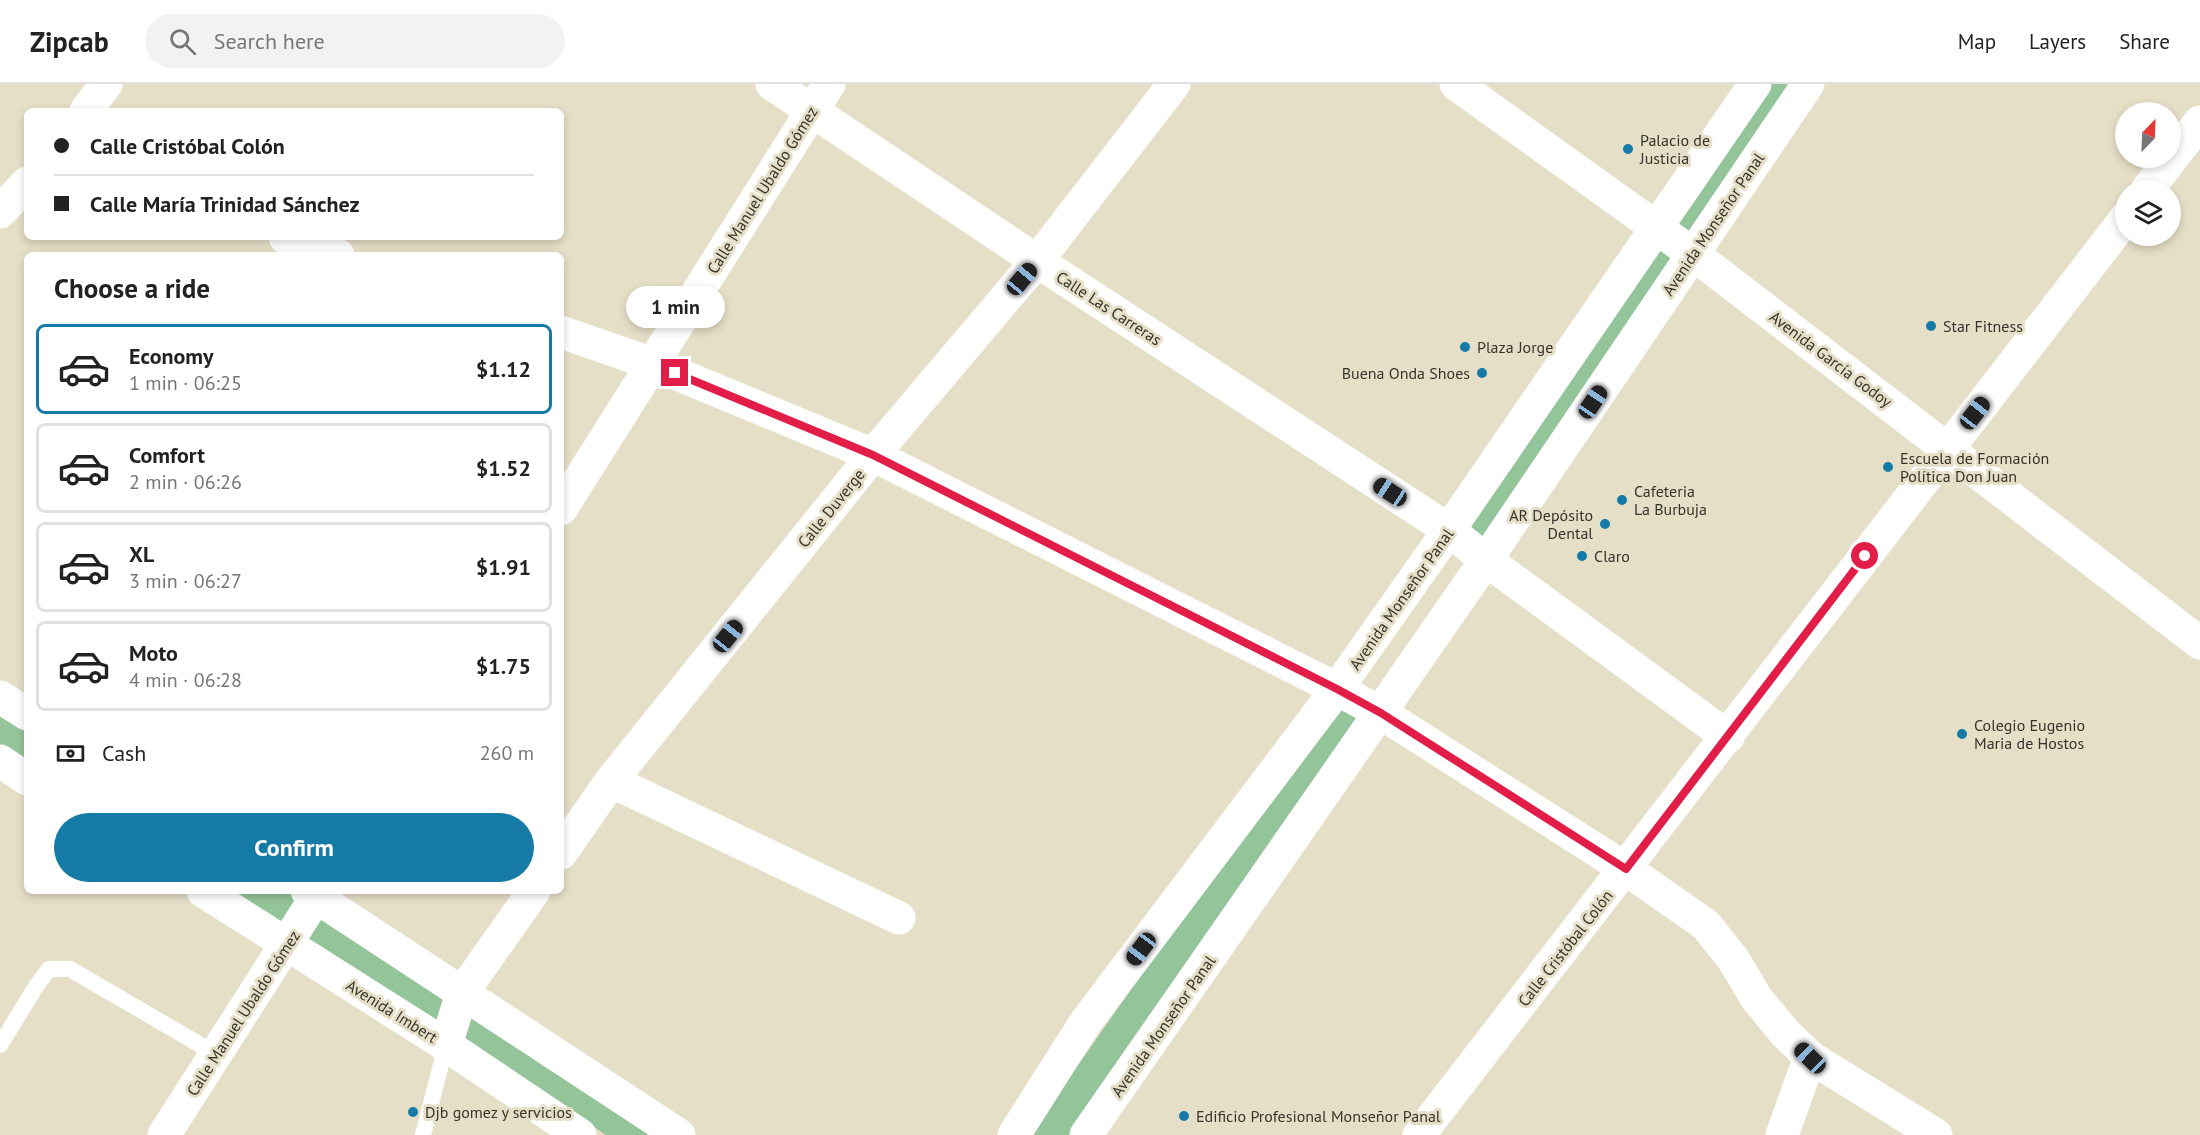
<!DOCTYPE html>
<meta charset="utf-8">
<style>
body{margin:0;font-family:"PT Sans",sans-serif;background:#f2f2f2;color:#222;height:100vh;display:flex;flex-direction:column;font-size:22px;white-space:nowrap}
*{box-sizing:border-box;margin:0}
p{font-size:20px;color:#767676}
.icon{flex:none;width:33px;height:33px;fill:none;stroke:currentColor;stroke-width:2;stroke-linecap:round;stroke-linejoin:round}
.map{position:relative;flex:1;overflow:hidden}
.sheet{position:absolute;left:24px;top:168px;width:540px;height:642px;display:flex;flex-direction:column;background:#fff;border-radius:9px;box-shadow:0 3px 9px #0003}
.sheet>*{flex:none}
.guide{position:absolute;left:24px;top:24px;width:540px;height:132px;border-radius:9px;box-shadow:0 3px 9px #0003;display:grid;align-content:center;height:132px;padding:0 30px;background:#fff}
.needle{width:39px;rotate:23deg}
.fabs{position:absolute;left:2115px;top:18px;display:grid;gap:12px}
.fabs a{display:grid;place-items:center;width:66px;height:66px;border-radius:50%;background:#fff;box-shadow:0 3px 9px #0003;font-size:30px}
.end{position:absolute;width:27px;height:27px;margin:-14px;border:8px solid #e11d48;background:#fff;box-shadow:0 0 0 3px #fff}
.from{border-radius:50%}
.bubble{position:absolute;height:42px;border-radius:21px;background:#fff;box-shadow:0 3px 9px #0003;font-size:20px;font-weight:700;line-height:42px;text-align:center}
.car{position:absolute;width:18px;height:36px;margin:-18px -9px;border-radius:8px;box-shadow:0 0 4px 2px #0007;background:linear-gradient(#222 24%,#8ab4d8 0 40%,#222 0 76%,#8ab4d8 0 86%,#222 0)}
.guide b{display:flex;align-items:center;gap:21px;height:57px;font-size:22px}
.guide b+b{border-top:2px solid #e0e0e0}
.guide i{width:15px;height:15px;background:#222}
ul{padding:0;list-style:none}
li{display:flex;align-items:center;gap:18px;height:90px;margin:0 12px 9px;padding:0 18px;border:3px solid #e0e0e0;border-radius:9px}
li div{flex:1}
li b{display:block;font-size:22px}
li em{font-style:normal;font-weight:700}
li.current{border-color:#157ba6}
li>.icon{width:54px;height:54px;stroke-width:1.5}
h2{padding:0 30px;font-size:27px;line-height:72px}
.pay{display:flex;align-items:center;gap:15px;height:66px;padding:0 30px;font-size:22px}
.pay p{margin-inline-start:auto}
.action{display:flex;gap:12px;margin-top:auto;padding:12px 30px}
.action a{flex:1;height:69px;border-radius:36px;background:#157ba6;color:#fff;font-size:24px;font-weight:700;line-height:69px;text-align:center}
header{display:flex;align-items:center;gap:36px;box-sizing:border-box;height:84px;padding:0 30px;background:#fff;border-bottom:2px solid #e0e0e0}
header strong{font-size:28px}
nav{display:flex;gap:33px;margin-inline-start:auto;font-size:21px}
.search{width:420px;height:54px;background:#f2f2f2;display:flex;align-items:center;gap:15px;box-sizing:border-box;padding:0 21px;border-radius:33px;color:#767676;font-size:22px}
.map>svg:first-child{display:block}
.green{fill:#94c499}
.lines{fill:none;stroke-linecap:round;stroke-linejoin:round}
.service{stroke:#fff;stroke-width:16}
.minor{stroke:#fff;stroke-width:33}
.tertiary{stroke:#fff;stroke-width:33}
.secondary{stroke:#fff;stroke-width:33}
.route{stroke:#e11d48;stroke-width:8}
.poi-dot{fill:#157ba6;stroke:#e6dfc7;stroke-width:2}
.labels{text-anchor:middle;stroke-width:6;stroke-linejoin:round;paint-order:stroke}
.poi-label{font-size:16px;fill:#36332a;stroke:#e6dfc7;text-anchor:start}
.street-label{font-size:16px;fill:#36332a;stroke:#e6dfc7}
</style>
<header>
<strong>Zipcab</strong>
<div class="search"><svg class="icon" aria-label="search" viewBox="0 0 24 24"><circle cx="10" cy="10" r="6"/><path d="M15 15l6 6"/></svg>Search here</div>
<nav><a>Map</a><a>Layers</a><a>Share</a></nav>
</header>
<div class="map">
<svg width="2200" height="1051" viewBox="0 0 2200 1051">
<rect width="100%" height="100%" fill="#e6dfc7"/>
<g class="green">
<path d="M1769,0H1798L1695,151L1678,141Z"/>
<path d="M1659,159L1679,172L1486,462L1461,443Z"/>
<path d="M1341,623L1359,636L1071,1051H1029L1198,810Z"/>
<path d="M0,625L27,641V682L0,664Z"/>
<path d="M219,807H291L299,812L283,848Z"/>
<path d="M320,828L657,1051H606L307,854Z"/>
</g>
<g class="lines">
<g class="service">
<path d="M0,961L37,901L49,885H70L216,970"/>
<path d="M423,1051L446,961"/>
</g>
<g class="minor">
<path d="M772,0L1037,177L1449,446L1486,476L1728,653"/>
<path d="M285,153L338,171"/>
<path d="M561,248L653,280L873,371L1337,605L1381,629L1626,785L1706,841L1733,875L1757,915L1785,949L1810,973L1936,1051"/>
<path d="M561,425L829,0"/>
<path d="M611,697L899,834"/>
<path d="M561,769L611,697L873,371L1037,177L1174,0"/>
<path d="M446,961L462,909L534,807"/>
<path d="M164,1051L320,807"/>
<path d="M1782,1051L1810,973"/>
</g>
<g class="tertiary">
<path d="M2147,106L2200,38"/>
<path d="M1419,1051C1656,747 1889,439 2126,134"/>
</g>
<g class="secondary">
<path d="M1456,0L1693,170L2200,559"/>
<path d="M86,27L106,0"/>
<path d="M0,128L27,99"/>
<path d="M0,613L27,630"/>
<path d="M0,677L27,695"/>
<path d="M203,807L446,961L580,1051"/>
<path d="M307,807L679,1051"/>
<path d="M1014,1051L1085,939L1337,605L1449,446L1755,0"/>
<path d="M1086,1051L1486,476L1808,0"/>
</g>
</g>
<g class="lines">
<path class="route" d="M675,289L873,371L1337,605L1381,629L1626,785L1865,472"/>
</g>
<g class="poi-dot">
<circle cx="1628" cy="65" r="6"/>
<circle cx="1931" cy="242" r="6"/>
<circle cx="1465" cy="263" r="6"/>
<circle cx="1482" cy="289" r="6"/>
<circle cx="1888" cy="383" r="6"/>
<circle cx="1622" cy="416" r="6"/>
<circle cx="1605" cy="440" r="6"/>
<circle cx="1582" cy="472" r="6"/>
<circle cx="1962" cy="650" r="6"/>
<circle cx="413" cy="1028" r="6"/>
<circle cx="1184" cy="1032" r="6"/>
</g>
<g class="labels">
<g class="poi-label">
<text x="1640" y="62">Palacio de<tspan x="1640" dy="18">Justicia</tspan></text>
<text x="1943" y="248">Star Fitness</text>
<text x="1477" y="269">Plaza Jorge</text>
<text x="1470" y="295" text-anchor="end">Buena Onda Shoes</text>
<text x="1900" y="380">Escuela de Formación<tspan x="1900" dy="18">Política Don Juan</tspan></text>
<text x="1634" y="413">Cafeteria<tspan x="1634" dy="18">La Burbuja</tspan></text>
<text x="1593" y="437" text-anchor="end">AR Depósito<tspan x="1593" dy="18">Dental</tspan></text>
<text x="1594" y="478">Claro</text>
<text x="1974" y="647">Colegio Eugenio<tspan x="1974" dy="18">Maria de Hostos</tspan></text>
<text x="425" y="1034">Djb gomez y servicios</text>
<text x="1196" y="1038">Edificio Profesional Monseñor Panal</text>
</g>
<g class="street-label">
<text transform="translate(762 106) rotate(-58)" y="6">Calle Manuel Ubaldo Gómez</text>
<text transform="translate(1713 140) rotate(-56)" y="6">Avenida Monseñor Panal</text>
<text transform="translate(1109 224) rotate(33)" y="6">Calle Las Carreras</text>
<text transform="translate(1831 275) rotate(37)" y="6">Avenida García Godoy</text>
<text transform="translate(831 424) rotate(-51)" y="6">Calle Duverge</text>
<text transform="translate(1401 515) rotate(-55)" y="6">Avenida Monseñor Panal</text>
<text transform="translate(1565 864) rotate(-52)" y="6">Calle Cristóbal Colón</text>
<text transform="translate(392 927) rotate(32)" y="6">Avenida Imbert</text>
<text transform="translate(243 929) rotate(-57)" y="6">Calle Manuel Ubaldo Gómez</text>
<text transform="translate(1163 942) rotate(-55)" y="6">Avenida Monseñor Panal</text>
</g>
</g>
</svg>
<div class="fabs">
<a><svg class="needle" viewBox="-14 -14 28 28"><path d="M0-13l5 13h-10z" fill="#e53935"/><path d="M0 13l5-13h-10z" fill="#767676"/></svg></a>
<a><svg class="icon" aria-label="layers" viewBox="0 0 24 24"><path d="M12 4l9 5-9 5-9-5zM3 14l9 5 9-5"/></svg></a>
</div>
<i class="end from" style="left:1865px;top:472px"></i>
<i class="end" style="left:675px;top:289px"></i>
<div class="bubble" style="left:626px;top:202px;width:99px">1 min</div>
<i class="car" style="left:1022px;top:195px;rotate:40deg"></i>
<i class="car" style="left:1593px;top:318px;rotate:34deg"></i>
<i class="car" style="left:1975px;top:329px;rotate:38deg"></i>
<i class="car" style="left:1390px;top:408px;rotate:303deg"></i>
<i class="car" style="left:728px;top:552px;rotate:39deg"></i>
<i class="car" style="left:1141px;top:865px;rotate:217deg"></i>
<i class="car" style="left:1810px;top:974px;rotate:314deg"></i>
<div class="guide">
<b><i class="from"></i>Calle Cristóbal Colón</b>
<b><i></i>Calle María Trinidad Sánchez</b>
</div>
<section class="sheet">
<h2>Choose a ride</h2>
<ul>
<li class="current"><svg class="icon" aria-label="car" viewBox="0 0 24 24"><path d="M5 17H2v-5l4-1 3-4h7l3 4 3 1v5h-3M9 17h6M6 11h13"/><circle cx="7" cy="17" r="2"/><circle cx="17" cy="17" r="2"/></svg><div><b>Economy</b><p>1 min · 06:25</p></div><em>$1.12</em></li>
<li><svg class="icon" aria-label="car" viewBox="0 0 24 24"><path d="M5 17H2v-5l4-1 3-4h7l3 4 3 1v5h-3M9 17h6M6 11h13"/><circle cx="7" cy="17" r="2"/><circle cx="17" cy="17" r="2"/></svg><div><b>Comfort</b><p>2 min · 06:26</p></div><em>$1.52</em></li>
<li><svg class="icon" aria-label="car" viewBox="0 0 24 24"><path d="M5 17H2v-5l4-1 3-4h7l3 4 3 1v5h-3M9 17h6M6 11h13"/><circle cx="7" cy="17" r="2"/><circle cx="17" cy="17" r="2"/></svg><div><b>XL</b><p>3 min · 06:27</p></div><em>$1.91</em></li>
<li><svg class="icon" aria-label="car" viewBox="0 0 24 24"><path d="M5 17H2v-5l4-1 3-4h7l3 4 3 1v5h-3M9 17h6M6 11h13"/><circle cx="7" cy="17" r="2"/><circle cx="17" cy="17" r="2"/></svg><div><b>Moto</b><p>4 min · 06:28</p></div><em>$1.75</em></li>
</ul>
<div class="pay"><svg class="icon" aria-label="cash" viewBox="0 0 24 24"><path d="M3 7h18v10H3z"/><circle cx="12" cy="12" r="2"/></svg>Cash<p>260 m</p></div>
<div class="action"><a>Confirm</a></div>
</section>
</div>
